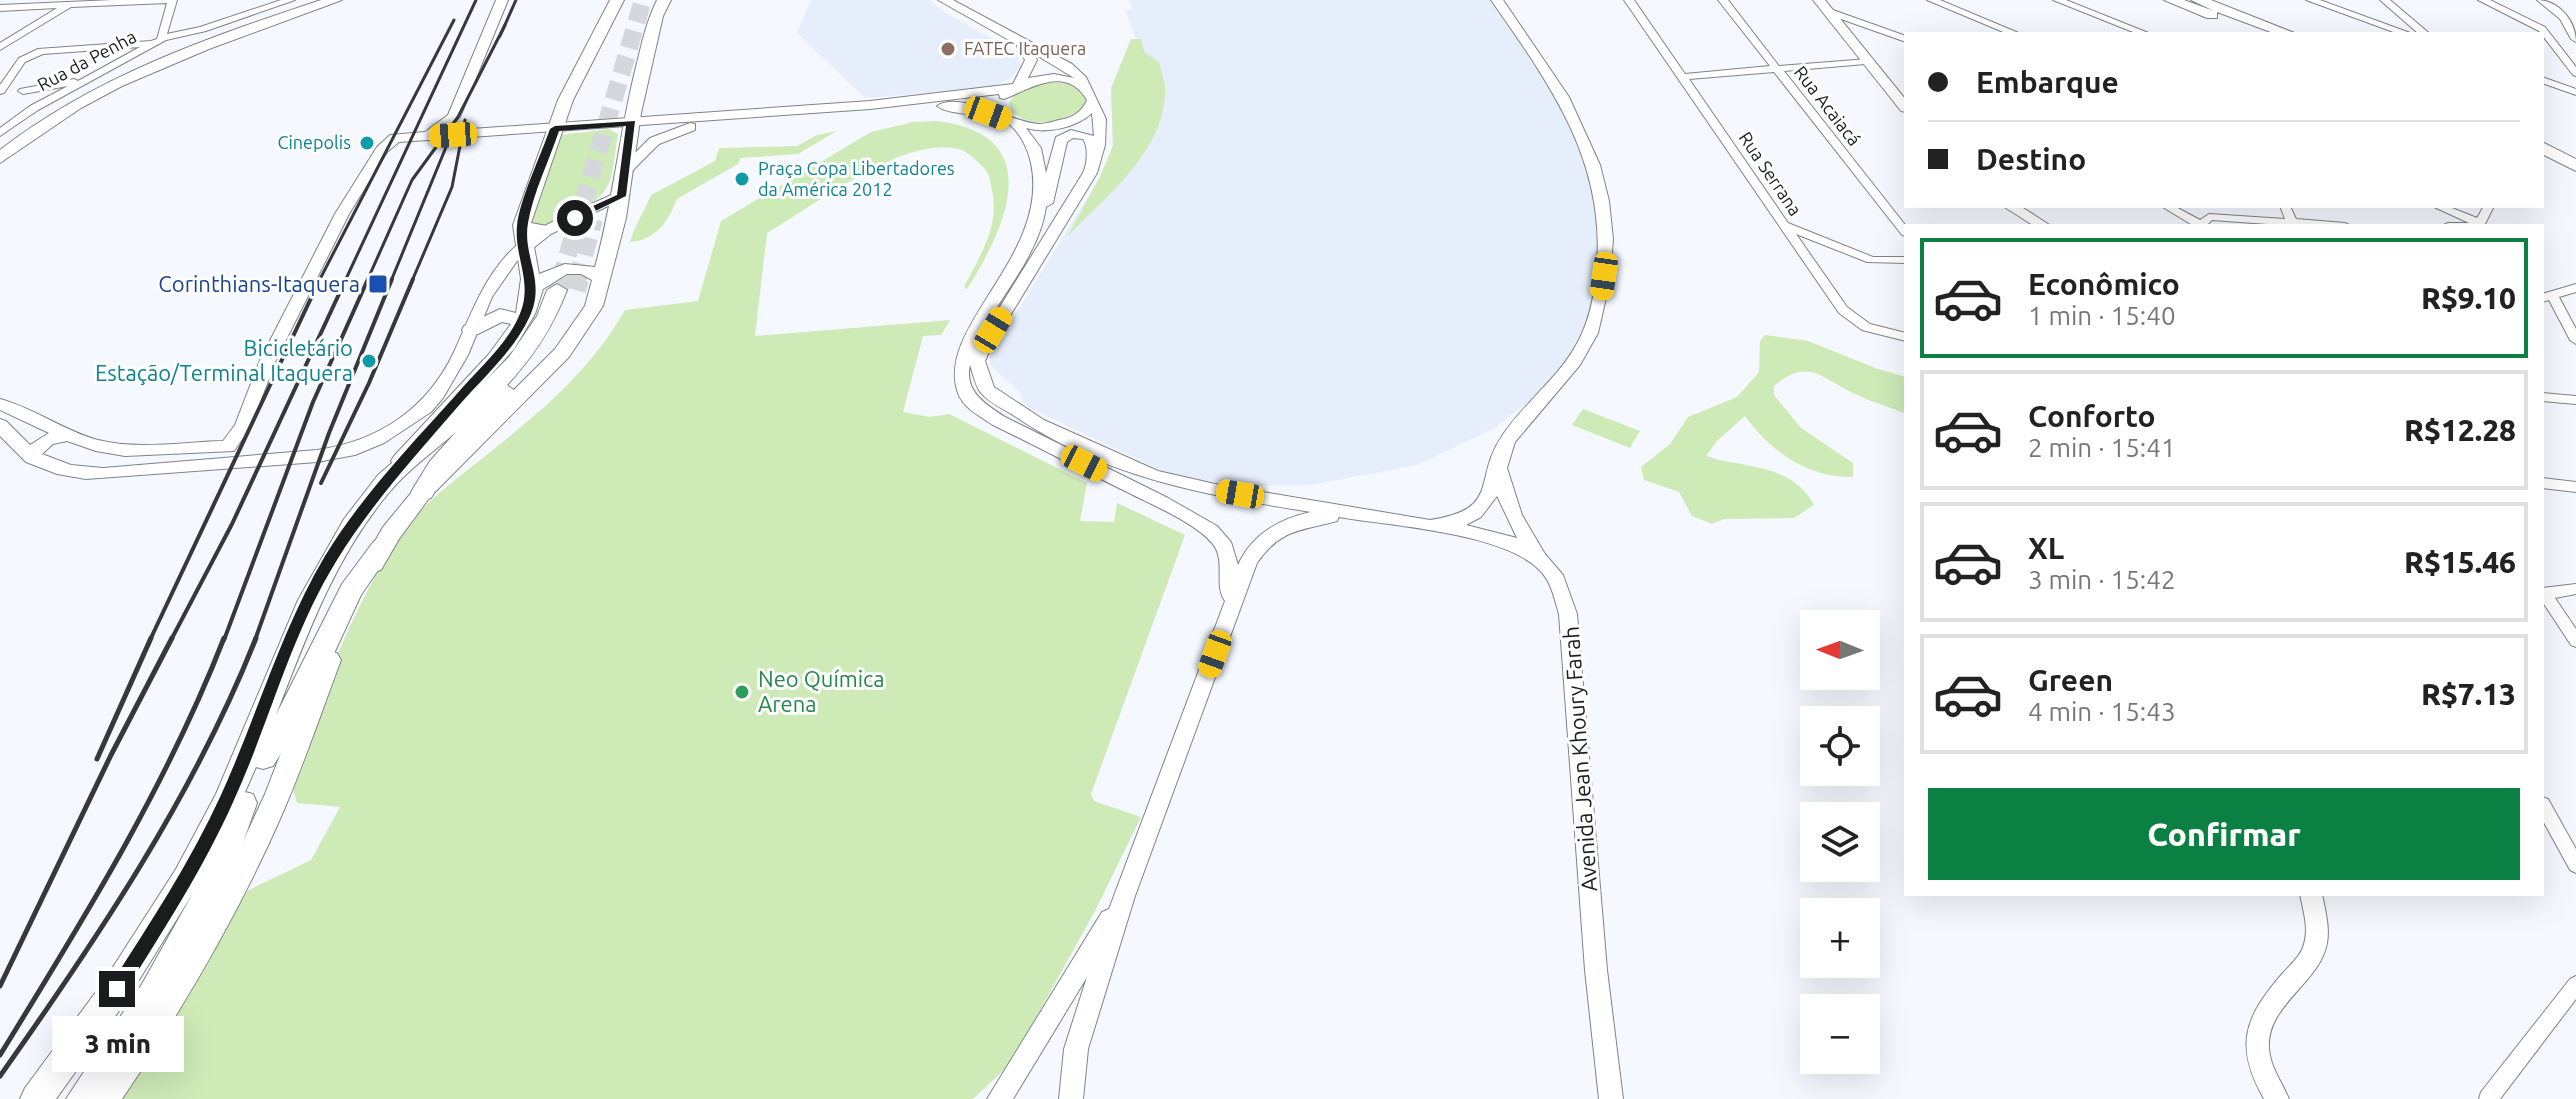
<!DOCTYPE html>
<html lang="pt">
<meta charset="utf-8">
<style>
body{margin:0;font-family:Ubuntu,sans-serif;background:#f2f2f2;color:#222;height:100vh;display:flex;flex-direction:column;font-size:30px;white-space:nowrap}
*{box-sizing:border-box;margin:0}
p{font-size:26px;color:#767676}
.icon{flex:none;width:44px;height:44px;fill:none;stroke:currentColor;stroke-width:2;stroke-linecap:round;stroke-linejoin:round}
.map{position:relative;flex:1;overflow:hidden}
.sheet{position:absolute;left:1904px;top:224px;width:640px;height:672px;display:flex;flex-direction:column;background:#fff;border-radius:0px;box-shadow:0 8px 32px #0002}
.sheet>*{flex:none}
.banner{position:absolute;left:1904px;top:32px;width:640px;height:176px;border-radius:0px;box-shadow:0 8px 32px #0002;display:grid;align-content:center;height:176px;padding:0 24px;background:#fff}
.needle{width:52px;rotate:271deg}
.fabs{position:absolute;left:1800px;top:610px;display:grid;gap:16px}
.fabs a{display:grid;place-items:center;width:80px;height:80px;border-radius:0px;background:#fff;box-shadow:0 8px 32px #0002;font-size:40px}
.end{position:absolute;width:36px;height:36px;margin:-18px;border:10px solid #1b1c1e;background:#fff;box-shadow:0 0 0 4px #fff}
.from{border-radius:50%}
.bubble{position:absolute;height:56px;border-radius:0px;background:#fff;box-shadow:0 8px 32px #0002;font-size:26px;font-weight:800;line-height:56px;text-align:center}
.car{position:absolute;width:24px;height:48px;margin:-24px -12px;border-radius:10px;box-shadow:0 0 6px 2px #0007;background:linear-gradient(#f5c518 24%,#345 0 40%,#f5c518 0 76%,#345 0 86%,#f5c518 0)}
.banner b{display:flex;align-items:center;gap:28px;height:76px;font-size:30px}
.banner b+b{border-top:2px solid #e0e0e0}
.banner i{width:20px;height:20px;background:#222}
ul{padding:14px 0 0;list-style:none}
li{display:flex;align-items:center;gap:24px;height:120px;margin:0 16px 12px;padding:0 8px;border:4px solid #e0e0e0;border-radius:0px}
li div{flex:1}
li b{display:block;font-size:30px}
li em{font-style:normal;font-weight:800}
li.current{border-color:#0b8043}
li>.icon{width:72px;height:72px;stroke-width:1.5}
.cta{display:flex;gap:16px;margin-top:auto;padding:16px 24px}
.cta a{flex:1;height:92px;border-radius:0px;background:#0b8043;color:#fff;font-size:32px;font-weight:800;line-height:92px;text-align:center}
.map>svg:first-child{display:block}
.built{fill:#e6eefb}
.green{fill:#ceeab7}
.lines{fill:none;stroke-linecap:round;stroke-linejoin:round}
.tertiary-tunnel{stroke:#d4d8dd;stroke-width:13;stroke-dasharray:13 7;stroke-linecap:butt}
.trunk-tunnel-far1{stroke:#d4d8dd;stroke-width:18;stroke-dasharray:18 9;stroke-linecap:butt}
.trunk-tunnel{stroke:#d4d8dd;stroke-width:22;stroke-dasharray:22 11;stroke-linecap:butt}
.minor-casing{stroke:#7f8388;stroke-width:2}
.tertiary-casing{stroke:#7f8388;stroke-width:2}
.primary-casing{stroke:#7f8388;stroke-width:2}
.trunk-casing{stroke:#7f8388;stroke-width:2}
.minor{fill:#fff;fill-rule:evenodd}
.tertiary{fill:#fff;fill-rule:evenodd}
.primary{fill:#fff;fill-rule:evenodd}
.trunk{fill:#fff;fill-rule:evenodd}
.rail-far2{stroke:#37383b;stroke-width:3}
.rail-far1{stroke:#37383b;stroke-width:4}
.rail{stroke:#37383b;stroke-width:5}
.route{fill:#1b1c1e}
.education-dot{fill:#8d6e63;stroke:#fff;stroke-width:3}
.culture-dot{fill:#0f9aa8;stroke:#fff;stroke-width:3}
.transit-dot{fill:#1a4fb4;stroke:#fff;stroke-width:3}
.leisure-dot{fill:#2e9e5b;stroke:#fff;stroke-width:3}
.labels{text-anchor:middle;stroke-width:6;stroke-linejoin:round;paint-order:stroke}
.far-education-label{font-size:18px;fill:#785e54;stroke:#fff;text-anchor:start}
.far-street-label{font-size:18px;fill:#1b1c1e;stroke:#fff}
.far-culture-label{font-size:18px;fill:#0d838f;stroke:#fff;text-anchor:end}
.transit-label{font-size:22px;fill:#164399;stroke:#fff;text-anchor:end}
.culture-label{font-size:22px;fill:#0d838f;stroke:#fff;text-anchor:end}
.leisure-label{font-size:22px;fill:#27864d;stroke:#fff;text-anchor:start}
.street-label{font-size:22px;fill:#1b1c1e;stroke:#fff}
</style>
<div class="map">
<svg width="2576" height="1099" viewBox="0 0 2576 1099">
<rect width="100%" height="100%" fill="#f5f9ff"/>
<g class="built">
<path d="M811,0H930L944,12L1018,53L1021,67L1009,79L987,89L865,98L797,33Z"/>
<path d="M1129,0H1489L1558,99L1577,138L1602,225L1600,270L1589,320L1574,355L1546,388L1493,429L1417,465L1311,485L1255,486L1197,480L1162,471L1028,407L1022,401L1019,391L990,365V356L1100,177L1113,146L1111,88L1136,39L1126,11L1133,9Z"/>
</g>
<g class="green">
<path d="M1131,39H1141L1144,52L1159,62C1161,70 1164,79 1165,87C1167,150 1106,196 1067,237L1100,177L1113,146L1111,88Z"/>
<path d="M1051,82L1070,84L1086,96L1085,106C1066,123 1036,130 1013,113L1009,103C1017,87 1034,84 1051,82Z"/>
<path d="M937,121C1047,134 1008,225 967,289L964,287C980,255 1000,227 992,190C990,181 990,174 983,167C974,158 967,150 953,148C900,139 813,206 767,233L755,336L950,320L941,335L923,336L903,412L930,417L949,414L1087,483L1080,521L1114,522L1117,503L1185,535L1091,794L1094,801L1141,817L1095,911L1017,1052L1001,1073L973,1099H118L247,891L311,860L340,807L297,803L290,779C324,691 353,597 411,522C431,497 459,477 484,457C540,412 588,374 625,310L698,301L721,221L871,132L913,122Z"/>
<path d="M609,129L618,134C610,181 617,193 570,215C558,220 548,226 534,226L528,220L560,135Z"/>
<path d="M837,131L798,154L741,158L738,164L677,199C668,222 656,240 630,242C635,225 644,212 651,195L715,161L719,148L797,146L817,135Z"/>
<path d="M1765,335L1808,341L1878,369L1906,377V414C1887,406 1865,400 1847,390C1818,374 1805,360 1774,386V395L1801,428L1853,463V477C1808,478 1771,452 1745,416L1717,441L1706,456C1745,469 1792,463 1814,505L1794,518L1724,519L1712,524L1692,516L1679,492L1644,480L1641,467L1670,444L1688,417L1737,397L1759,372L1760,341Z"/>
<path d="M1583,409L1640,431L1630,448L1572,425Z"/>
</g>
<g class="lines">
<path class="tertiary-tunnel" d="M440,129L443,132L461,127"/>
<g class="trunk-tunnel-far1">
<path d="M560,281L643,0"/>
<path d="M577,281L594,219"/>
</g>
<g class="trunk-tunnel">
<path d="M557,290L560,279"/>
<path d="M575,290L578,279"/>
</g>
<defs>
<g id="minor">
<path d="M113,0H177L167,34L200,27L281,0H295L206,31L166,40L38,110L0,136V128L30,106L68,86L23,94L18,91L20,89L74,79L78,81L140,47L43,54L25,62L4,93L0,94V85L19,58L38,49L151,41L157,39L167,3L71,7L0,50V43L57,8L0,11V5Z"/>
<path d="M1624,0H1634L1685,74L1770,66L1718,0H1728L1779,66L1868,59V63L1865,64L1784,71L1906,226V236L1902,235L1774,72L1689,79L1788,223L1873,257H1906V263L1867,262L1796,234L1847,307L1870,324L1906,333V341L1862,330L1839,313Z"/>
<path d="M1927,0H1940L2021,34H2008Z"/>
<path d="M2053,0H2066L2151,34H2138Z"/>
<path d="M2306,0H2320L2413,34H2399Z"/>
<path d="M2380,0H2390L2430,34H2419Z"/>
<path d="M2478,0H2490L2545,27L2576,67V76L2573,75L2539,31Z"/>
<path d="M2537,0C2559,0 2576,21 2576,42L2571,39L2560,19Z"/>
<path d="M1824,9H1830L1906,36V42L1824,13Z"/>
<path d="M2542,77L2576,89V95L2542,83Z"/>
<path d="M2161,206H2174L2200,220L2209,214L2285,219L2280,206H2290L2296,219L2345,223L2351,226H2295L2212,220L2208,224L2210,226H2194Z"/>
<path d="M2432,206H2447L2477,218L2484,206H2494L2484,226H2442L2448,223H2469Z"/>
<path d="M2576,284V292L2559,297L2576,329V344L2570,340L2549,300L2542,302V294Z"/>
<path d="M2542,393L2576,396V404L2542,401Z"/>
<path d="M2542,478L2576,482V492L2542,488Z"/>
<path d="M2576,584V594L2555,598L2576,629V647L2571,645L2542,601V588Z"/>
<path d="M2542,797L2548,799L2576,849V873L2570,870L2542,819Z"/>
<path d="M2576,976V999L2500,1099H2479L2481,1092L2570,979Z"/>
</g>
<g id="tertiary">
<path d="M496,0H508L460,117L443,131L870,101L1013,84L1025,60L1016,44L938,0H953L1072,64L1086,77L1106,119L1105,145L1097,173L991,347L985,361L994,387L1044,420L1158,471L1215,484L1430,520C1502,509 1472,480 1502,436C1523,404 1556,380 1575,347C1590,322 1595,293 1597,265C1605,159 1549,83 1491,0H1503L1569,97L1600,165L1609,201L1613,239L1610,280L1598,333L1580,365L1515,442L1507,468L1522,515L1545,554L1563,575L1577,614L1607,970L1623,1099H1599L1585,970L1559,614C1555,601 1552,585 1543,574C1511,533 1391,526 1339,517L1337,521C1302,531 1281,528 1257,563L1135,896L1088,1049L1083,1099H1059L1064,1049L1087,977L1013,1099H987L1102,912L1109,909L1225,601C1213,585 1227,560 1212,543C1194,522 1152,505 1127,492C1082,470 1038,447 993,425C981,417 963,408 958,393C934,327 1051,256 1031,163C1028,149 1019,130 1007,123C988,112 952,117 937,106C958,90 1014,123 1039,124C1047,124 1057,120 1064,119C1074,117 1083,110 1087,100C1066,64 1030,89 1004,99L1000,98L999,94L870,109L399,142L387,152L349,214L276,360L251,426L234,451L125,456L96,451L67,441L53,444L42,454L71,465L103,468L317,450C379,441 427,409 454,352C469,319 481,284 506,256C533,225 579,210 616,193H626L628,196L551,234L517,261L492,297L468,355L443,398L431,412L384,443L355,455L317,462L86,479L57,474L26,462L0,436V419L6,421L30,445L49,433L0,410V399C34,408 64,431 98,440C139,450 182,442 223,441L235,425L260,360L335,214L377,147L390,135L425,132L448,115ZM1033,53L1074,78L1054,74L1028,78L1037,60ZM1092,113L1094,136L1071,130L1056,137L1046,173L1041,148L1026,128C1047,134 1076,128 1092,113ZM1073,138L1083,139C1089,148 1087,164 1083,173L975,347C995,300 1038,260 1046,207L1053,203L1067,142ZM970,365C973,373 975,386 981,393C989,403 1006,410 1016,417C1107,478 1205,495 1311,512C1279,519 1252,534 1238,565L1231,542L1217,526L1168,498L1005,417C985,404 964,391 970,365ZM1497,496L1517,538L1466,525L1481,517Z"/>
<path d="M1813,0H1825L1906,100V112L1901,111Z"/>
<path d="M690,123L695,124V130L659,144L632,171L627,172L620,168L650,138Z"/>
<path d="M2003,206H2020L2051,226H2034Z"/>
<path d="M2300,894H2322C2325,910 2330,927 2327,943C2320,983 2266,1005 2269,1048C2270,1067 2282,1082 2289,1099H2264C2234,1046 2244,1018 2282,974C2290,965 2301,956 2304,944C2309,928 2303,910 2300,894Z"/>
</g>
<g id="primary">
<path d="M321,0H342L209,49L122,86L81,108L0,163V150C96,76 207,38 321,0Z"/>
<path d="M610,0H624L573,100L531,223L552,227L555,231L546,236H532L539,274L565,264L595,267C613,202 619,136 635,71C641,47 646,22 657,0H671L663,16L641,113L626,218L603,306L569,357L430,497L399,539L381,570L373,572L365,570L362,564L383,527L416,487L555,349L585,306L592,280L581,274H567L543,289L535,314L514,349L408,466H394L391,461L394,456L489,354L511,324L502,322L478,334H464L462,330L464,326L500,309L516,313L521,279L513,225L558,100Z"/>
<path d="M2164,0H2184L2214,11L2191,0H2211L2297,34H2276L2217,12V18H2207Z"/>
<path d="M2542,142L2576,159V171L2542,154Z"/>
<path d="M329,651L337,653L341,660C321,713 303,767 280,819C237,917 182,1010 122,1099H89L177,962L233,863L265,794L317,660L321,653Z"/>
</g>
<path id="trunk" d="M557,284L567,290C553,327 534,356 507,385L515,391L512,396L446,473L431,498L423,500L415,498L411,492L430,461L456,432C433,452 406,471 387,495C334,559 306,638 276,715L342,584L374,541L382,538L390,541L394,547L361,595L306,714L273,766L263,769L256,767L245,792L253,794L257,803C221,911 167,1007 102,1099H66L142,984L193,893L126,1001L56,1099H20L25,1088L104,981L176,869L216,794L298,600L344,519L378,475L469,397L509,357L537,316L547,290Z"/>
</defs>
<use href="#minor" class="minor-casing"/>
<use href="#tertiary" class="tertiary-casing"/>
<use href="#primary" class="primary-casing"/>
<use href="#trunk" class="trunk-casing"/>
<use href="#minor" class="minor"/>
<use href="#tertiary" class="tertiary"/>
<use href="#primary" class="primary"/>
<use href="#trunk" class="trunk"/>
<g class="rail-far2">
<path d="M500,36L516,0"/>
<path d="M319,281L454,20"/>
<path d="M345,281L476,0"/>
<path d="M367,281L412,180L458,117L505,25"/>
<path d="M391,281L451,135"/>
<path d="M412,281L452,187L465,120"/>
</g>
<g class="rail-far1">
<path d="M321,483L369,383L413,279"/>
<path d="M150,640L320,279"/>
<path d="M171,640L232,524L346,279"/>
<path d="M224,640L313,402L368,279"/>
<path d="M255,640L329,433L392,279"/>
</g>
<g class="rail">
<path d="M97,759L151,638"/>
<path d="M0,986L111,755L172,638"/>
<path d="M0,1055C83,920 166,787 224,638"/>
<path d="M0,1076C97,939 194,795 256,638"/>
</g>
</g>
<path class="route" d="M635,121L626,196L575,221L570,218L571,216L617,195L626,126L559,131C549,161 533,193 528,223C522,257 547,281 529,318C514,350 484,377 461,403C417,454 372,503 337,560C291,634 270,721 234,800C204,868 162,932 123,995H111L109,989L111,984C150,923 191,861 221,795C257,716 281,630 325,556C361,497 409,447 455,396C476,371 506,346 519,316C534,283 514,258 517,226C519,201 541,155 550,129L555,126Z"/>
<circle class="education-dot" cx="948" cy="49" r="8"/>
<g class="culture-dot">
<circle cx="367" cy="143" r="8"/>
<circle cx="742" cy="179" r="8"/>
<circle cx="369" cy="361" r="8"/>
</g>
<rect class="transit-dot" x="368" y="274" width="20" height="20" rx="4"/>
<circle class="leisure-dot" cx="742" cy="692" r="8"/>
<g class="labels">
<g class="far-education-label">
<text x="964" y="55">FATEC Itaquera</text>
</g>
<g class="far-street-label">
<text transform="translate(87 61) rotate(-28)" y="6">Rua da Penha</text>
<text transform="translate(1827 106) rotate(52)" y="6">Rua Acaiacá</text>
<text transform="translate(1770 174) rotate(56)" y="6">Rua Serrana</text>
</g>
<g class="far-culture-label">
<text x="351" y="149">Cinepolis</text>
<text x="758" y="175" text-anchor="start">Praça Copa Libertadores<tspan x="758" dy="21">da América 2012</tspan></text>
</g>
<g class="transit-label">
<text x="360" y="292">Corinthians-Itaquera</text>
</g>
<g class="culture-label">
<text x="353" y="356">Bicicletário<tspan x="353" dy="25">Estação/Terminal Itaquera</tspan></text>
</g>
<g class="leisure-label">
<text x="758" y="687">Neo Química<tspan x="758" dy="25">Arena</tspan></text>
</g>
<g class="street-label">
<text transform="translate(1580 759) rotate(-94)" y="8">Avenida Jean Khoury Farah</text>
</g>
</g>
</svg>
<div class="fabs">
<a><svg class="needle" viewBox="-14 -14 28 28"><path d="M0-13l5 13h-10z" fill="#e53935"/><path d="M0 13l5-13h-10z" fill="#767676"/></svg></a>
<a><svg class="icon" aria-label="locate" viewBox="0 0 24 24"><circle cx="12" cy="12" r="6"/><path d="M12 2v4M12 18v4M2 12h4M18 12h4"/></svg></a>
<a><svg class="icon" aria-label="layers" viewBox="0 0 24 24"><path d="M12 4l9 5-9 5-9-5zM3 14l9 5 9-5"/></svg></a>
<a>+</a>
<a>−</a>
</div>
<i class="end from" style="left:575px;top:218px"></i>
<i class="end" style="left:117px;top:989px"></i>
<div class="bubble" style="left:52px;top:1016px;width:132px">3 min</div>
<i class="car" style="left:988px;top:113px;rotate:110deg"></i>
<i class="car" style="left:453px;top:135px;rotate:266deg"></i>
<i class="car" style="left:1604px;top:276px;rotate:188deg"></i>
<i class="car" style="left:993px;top:330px;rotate:31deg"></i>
<i class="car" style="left:1084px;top:463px;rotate:117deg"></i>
<i class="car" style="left:1240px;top:494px;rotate:280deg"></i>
<i class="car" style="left:1215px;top:654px;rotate:200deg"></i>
<div class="banner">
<b><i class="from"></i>Embarque</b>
<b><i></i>Destino</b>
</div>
<section class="sheet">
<ul>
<li class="current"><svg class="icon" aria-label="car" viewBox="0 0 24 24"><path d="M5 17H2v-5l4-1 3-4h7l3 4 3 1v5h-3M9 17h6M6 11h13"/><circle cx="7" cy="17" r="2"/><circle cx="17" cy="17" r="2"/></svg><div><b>Econômico</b><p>1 min · 15:40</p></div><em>R$9.10</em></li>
<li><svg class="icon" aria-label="car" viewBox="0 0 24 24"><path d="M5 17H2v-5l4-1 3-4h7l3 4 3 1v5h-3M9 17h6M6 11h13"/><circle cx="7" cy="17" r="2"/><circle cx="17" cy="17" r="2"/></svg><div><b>Conforto</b><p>2 min · 15:41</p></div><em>R$12.28</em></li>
<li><svg class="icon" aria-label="car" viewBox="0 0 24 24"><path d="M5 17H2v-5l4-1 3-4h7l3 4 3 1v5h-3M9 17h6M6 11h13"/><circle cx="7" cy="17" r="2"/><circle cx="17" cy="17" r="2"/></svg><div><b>XL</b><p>3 min · 15:42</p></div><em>R$15.46</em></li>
<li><svg class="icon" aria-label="car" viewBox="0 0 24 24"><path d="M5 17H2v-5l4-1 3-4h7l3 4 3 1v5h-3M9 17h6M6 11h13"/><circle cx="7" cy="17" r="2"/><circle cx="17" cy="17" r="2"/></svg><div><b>Green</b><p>4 min · 15:43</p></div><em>R$7.13</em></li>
</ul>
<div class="cta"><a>Confirmar</a></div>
</section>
</div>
